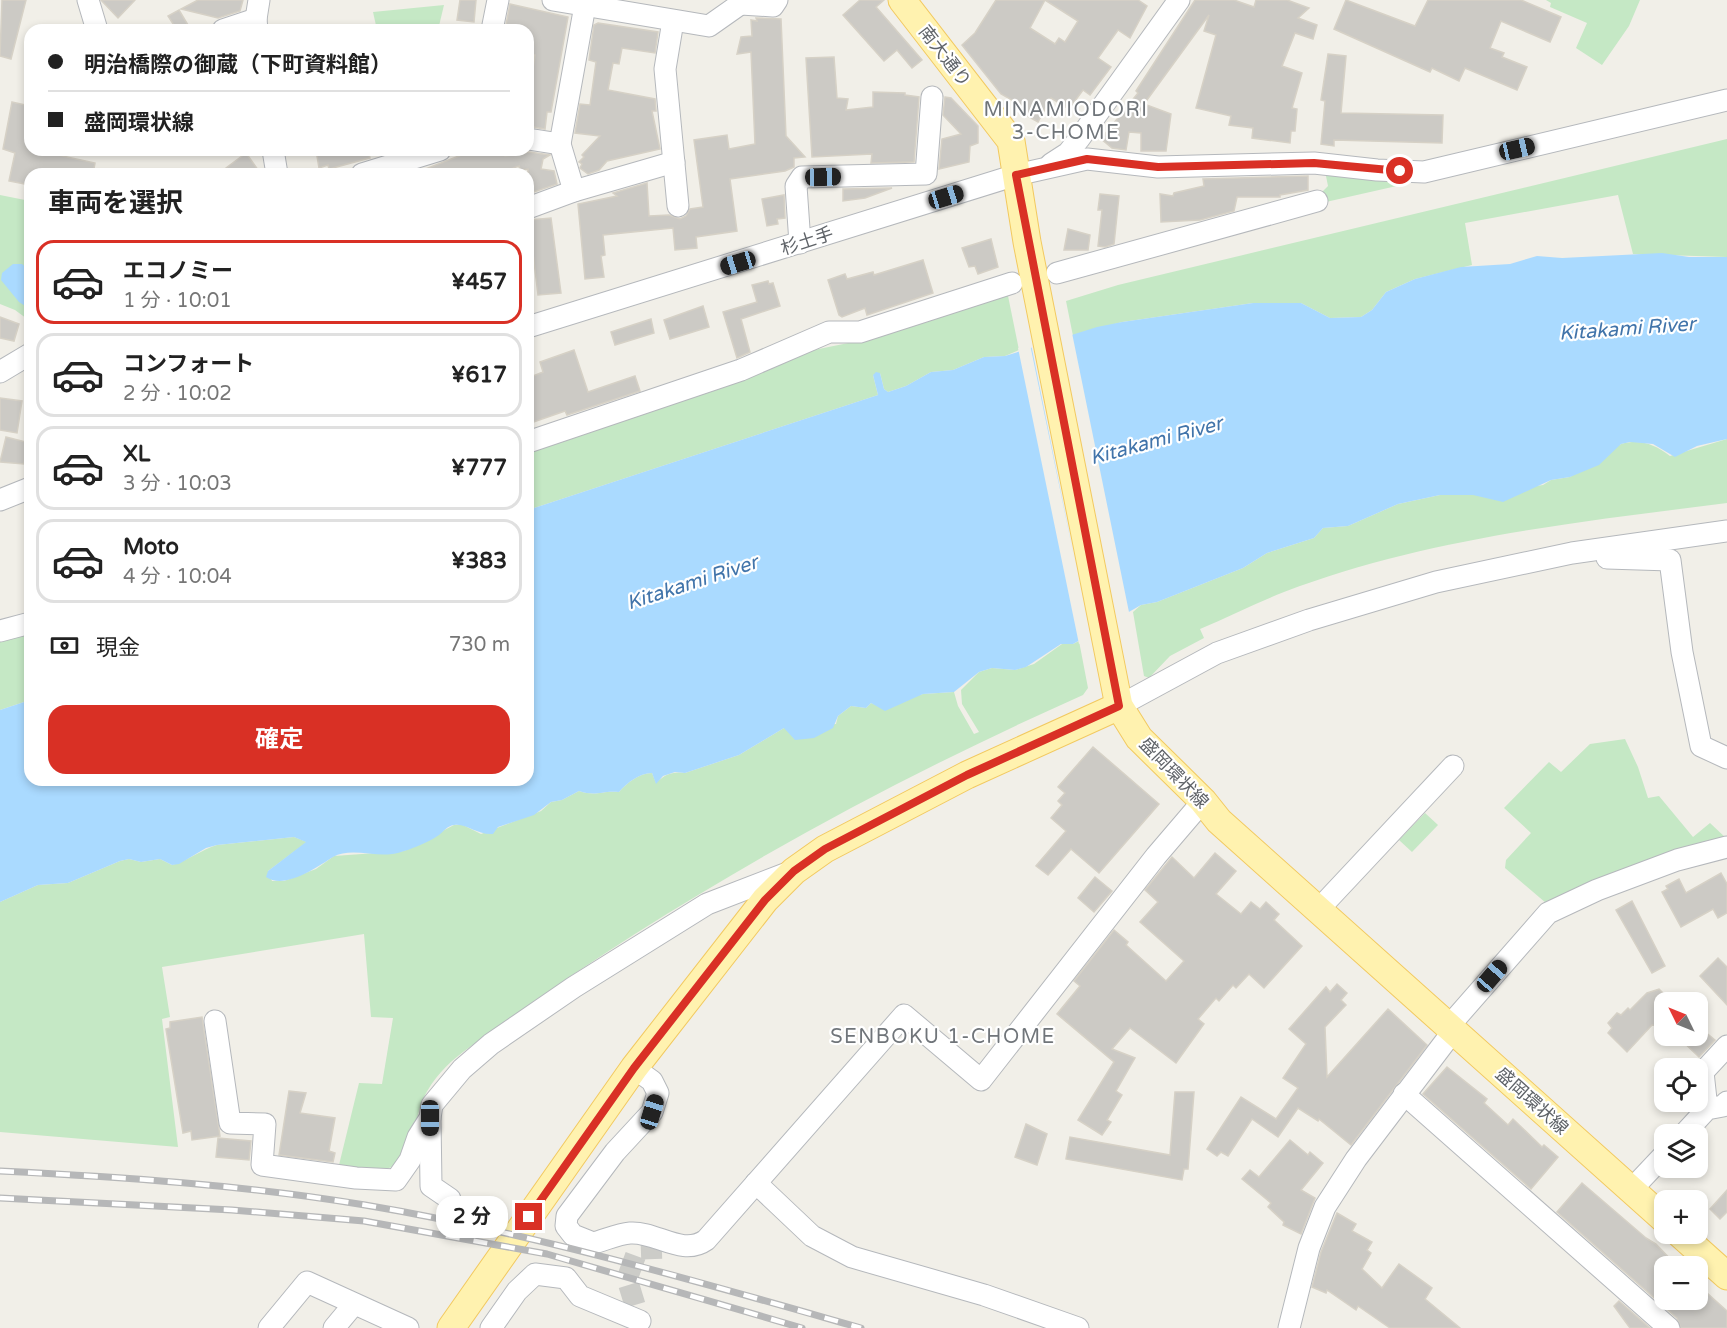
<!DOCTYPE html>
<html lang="ja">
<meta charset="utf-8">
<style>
body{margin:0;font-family:"Varela Round","Noto Sans JP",sans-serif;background:#f2f2f2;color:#222;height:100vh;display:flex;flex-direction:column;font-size:22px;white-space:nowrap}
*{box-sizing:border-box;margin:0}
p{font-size:20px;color:#767676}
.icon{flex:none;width:33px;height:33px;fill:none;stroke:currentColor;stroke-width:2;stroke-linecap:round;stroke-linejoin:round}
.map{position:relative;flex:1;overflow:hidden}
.panel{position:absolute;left:24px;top:168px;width:510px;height:618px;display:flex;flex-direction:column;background:#fff;border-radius:18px;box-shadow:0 3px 9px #0003}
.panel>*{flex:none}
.banner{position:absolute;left:24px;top:24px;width:510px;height:132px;border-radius:18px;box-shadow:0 3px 9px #0003;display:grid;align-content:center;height:132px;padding:0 24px;background:#fff}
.needle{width:39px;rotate:313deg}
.tools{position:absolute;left:1654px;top:992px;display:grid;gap:12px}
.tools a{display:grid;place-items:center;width:54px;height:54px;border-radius:12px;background:#fff;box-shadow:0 3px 9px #0003;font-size:30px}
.end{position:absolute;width:27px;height:27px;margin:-14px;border:8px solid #d93025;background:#fff;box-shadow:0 0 0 3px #fff}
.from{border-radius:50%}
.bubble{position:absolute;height:42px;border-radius:18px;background:#fff;box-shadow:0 3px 9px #0003;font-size:20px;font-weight:700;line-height:42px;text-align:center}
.car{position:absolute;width:18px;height:36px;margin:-18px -9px;border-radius:8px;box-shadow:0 0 4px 2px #0007;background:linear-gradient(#222 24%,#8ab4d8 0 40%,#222 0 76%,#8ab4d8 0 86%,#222 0)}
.banner b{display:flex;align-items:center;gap:21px;height:57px;font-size:22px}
.banner b+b{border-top:2px solid #e0e0e0}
.banner i{width:15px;height:15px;background:#222}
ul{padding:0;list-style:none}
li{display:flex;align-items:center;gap:18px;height:84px;margin:0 12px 9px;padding:0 12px;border:3px solid #e0e0e0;border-radius:18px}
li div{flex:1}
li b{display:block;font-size:22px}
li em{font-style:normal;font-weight:700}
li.current{border-color:#d93025}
li>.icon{width:54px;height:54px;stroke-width:1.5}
h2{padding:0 24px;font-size:27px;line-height:72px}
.pay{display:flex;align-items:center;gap:15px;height:66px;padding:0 24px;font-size:22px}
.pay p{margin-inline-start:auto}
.action{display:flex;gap:12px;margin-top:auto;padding:12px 24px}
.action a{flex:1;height:69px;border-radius:18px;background:#d93025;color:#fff;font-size:24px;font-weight:700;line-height:69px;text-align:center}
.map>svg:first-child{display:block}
.green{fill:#c5e8c5}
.water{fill:#aadaff}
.pier{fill:#f1efe8}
.building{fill:#cccac5;stroke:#d6d1c6;stroke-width:1.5;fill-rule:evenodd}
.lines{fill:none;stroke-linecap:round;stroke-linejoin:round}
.minor-tunnel{stroke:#ccccc8;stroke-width:21;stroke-dasharray:21 10;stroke-linecap:butt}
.minor-casing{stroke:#b5b8bc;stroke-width:23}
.major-casing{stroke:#f2c960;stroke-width:29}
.minor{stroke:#fff;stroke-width:21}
.major{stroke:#fff2af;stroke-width:27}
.rail-casing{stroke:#b6b7b8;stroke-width:7}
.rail{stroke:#fff;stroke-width:4.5;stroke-dasharray:14;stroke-linecap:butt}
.route{stroke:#d93025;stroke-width:8}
.labels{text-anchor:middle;stroke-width:4.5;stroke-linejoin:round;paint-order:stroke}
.street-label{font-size:18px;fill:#5f6368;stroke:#fff}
.neighbourhood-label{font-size:20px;letter-spacing:1.5px;fill:#70757a;stroke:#fff}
.water-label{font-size:20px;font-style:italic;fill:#4174aa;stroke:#fff}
</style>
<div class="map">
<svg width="1727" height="1328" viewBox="0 0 1727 1328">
<rect width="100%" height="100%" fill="#f1efe8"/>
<g class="green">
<path d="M1546,0H1640L1629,26L1602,65L1576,48L1587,23L1550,7L1551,3Z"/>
<path d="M444,5L438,30H377L373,12Z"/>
<path d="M1727,139V257L1633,254L1618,195L1465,223L1472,265L1415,279L1386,292L1372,310L1361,317L1330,318L1301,303H1253L1122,322L1073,336L1066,301L1118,285Z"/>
<path d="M1325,171L1408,178L1410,183L1317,204L1316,198L1328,186Z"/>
<path d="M0,195L30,201V321L15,310L0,304Z"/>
<path d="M1007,291L1019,350L1005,356L984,357L953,370L931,372L906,386L888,392L884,389L880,373L873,375L878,395L528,510V450L804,352L863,340Z"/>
<path d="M1727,439V503C1579,522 1425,538 1284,592C1256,603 1228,617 1200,629L1204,638L1170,656L1149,678L1144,676L1133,612L1141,605L1157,602L1243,568L1267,553L1314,538L1323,528L1348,526L1398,504L1440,495H1473L1543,485L1551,480L1570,477L1621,444C1641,439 1654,444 1670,456Z"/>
<path d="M30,630V700L0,710V640Z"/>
<path d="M1079,641L1088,688L1083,695C865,792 655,910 463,1052C447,1064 433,1079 424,1097C414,1117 414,1160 389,1168C374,1174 354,1167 339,1165L359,1083L382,1084L393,1018L371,1017L364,934L162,967L170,1017L162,1019L178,1147L0,1132V902L38,885L68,883L120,861L129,859L141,862L160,859L172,865C189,860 201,850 217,845L294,837L307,842L268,871L272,881H284L316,869L334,856L404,851L454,825H463L481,834L541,811L551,802L562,800L579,791C597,797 602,790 619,792C627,783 639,773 652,773L656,783C665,774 673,771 685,773L739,755L784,728L836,724L838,716L851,706L866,708L871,703L878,706L923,694L954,692L958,706L974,734L979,732L962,704L961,690L979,672L992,668L1015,670L1034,664L1062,644H1073Z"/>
<path d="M1625,739L1638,767L1648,798L1659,796L1693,837L1710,823L1727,839L1546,903L1505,868L1506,860L1531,833L1504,808L1549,762L1561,772L1590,744Z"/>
<path d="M1425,813L1438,825L1412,852L1399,840Z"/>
</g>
<g class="water">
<path d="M1662,253L1689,257H1727V439L1697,446L1675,457L1653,444L1630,442L1621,444L1599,465L1570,477L1551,480L1503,502L1473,495H1440L1398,504L1348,526L1323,528L1314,538L1267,553L1243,568L1157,602L1141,605L1073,644H1061L1026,667L1015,670L992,668L979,672L954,692L923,694L885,711L871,703L866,708L851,706L838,716L833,728L814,738L795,740L784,728L739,755L685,773L675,772L663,776L656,784L652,773C639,773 627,783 619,792C602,790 597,797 579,791L562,800L551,802L534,815L498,827L493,834C476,835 467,823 454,825C447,826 444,831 439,835C430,842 403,853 392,854C374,857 350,847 333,857C317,867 285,890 266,877L268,871L306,842L294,837L217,845L206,848L179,864L172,865L160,859L141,862L129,859L120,861L68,883L38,885L0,902V710L30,700V780H528V510L878,395L873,375L876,372L880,373L884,389L888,392L906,386L931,372L953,370L984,357L1005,356L1097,327L1122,322L1253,303H1301L1330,318L1361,317L1372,310L1386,292L1415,279L1461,267L1510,264L1537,256L1562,258Z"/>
<path d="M13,264H22L30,270V309L19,302L1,280L2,273Z"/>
</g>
<path class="pier" d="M1072,333L1130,617L1079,644L1018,348L1030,344L1075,562L1031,344Z"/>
<g class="building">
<path d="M2,0H26L11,59L0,56Z"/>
<path d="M101,0H135L118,18Z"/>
<path d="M198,0H243L240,11L218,18L181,9Z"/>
<path d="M460,0H476L474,22L457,20Z"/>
<path d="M860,0H884L876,7L922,60L912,68L897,50L884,61L843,15Z"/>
<path d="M996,0H1138L1147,6L1130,38L1118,30L1098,58L1111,67L1090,95L1083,90L1069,109L1051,98L1038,122L1020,112L1023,106L1001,94L962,45L975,33ZM1045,0L1078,21L1065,42L1059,38L1055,44L1030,28Z"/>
<path d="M1195,0H1234L1254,7L1256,0H1287L1309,8L1298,18L1317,25L1313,39L1295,33L1282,66L1302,73L1292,108L1297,109L1295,131H1291L1290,143L1252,138L1253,128L1229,125L1231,116L1196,108L1216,35L1204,31L1209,15L1144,104L1171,114L1166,151H1141V133L1129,132L1126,150L1112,148L1101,139L1138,93L1136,91Z"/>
<path d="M1346,0L1415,26L1428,0H1521L1561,17L1550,42L1501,21L1490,48L1504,53L1502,57L1527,67L1517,90L1465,68L1459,81L1432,68L1430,72L1334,29Z"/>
<path d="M510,4L568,17L551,112H547L545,129L528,126V101L535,55L528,53V30H505Z"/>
<path d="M179,10L191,30H177L168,16Z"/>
<path d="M756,18L781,19L786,136L805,157L794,158V167L785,171L730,179L737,231L696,237L697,248L675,250L673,228L603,235L605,255L601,256L604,277L585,279L578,204L617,196L613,193L647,183L649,216L669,215L680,219L686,216L690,209L703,207L694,140L727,135L729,149L755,144L751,52L737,54L741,37L752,36L751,20L757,21Z"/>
<path d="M598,23L658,32L655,53L622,48L619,64L613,63L608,90L655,99L656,111H652L660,149L607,161L599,170L588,174L580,168L582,164L579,162L584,157L582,155L600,136L575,133L580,104L590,105L596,62L589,60L594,25Z"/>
<path d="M1328,54L1346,56L1341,113L1443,115L1442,143L1334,140V146L1321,144L1325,101L1321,100Z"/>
<path d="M834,57L837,98L848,99L846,110L873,107V92L905,93V95L919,97L914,162L871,163L872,154L812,157L806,58Z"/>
<path d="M945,97L951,98L978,126V143L970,146L969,162L939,169L942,139L961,134L943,115Z"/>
<path d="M12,102L30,106V150H59L58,155L95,163L93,174H30V185L9,181L15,153L3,149Z"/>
<path d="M316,150H368L370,158L329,169L328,165L319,168Z"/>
<path d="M474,150H503L505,156L529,152L550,155L543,159L541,169L554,171L557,184L528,194V169L520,170L519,166L495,174H413Z"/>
<path d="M246,153L261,174H218Z"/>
<path d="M1308,176V190L1280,195V197H1237L1234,211L1200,220L1161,222L1160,194L1173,196L1174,193L1204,186L1203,179Z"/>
<path d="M892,188L865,198L843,201V189Z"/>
<path d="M1100,194L1119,196L1114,244L1105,247L1098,246L1102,210H1098Z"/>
<path d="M784,195L785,218L777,219L778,224L767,226L762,199Z"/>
<path d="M551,218L561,293L538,295L529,220Z"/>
<path d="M1068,229L1090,235L1088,250H1064Z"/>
<path d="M991,239L998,267L978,274L975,266L969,267L962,248Z"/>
<path d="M923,260L933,293L867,315L865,308L842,317L839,315L828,280L845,274L847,279L873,272L874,275Z"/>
<path d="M768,281L769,284L773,283L780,306L741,319L750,352L737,358L723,312L757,302L752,285Z"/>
<path d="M703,306L709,327L670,339L664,320Z"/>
<path d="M0,317L19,324L14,341L0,338Z"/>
<path d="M651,319L654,333L615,345L611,332Z"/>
<path d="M574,350L588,392L635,376L640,391L567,415L565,411L528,424V378L543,372L540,362Z"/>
<path d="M0,398L22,401L17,433L0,430Z"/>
<path d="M6,437L30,443V453H26L24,464L0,462Z"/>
<path d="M1093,747L1159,804L1099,873L1071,849L1048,875L1036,866L1066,831L1051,818L1062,805L1058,801L1065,793L1058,787Z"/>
<path d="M1215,853L1236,871L1216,894L1241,914L1251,902L1260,909L1266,902L1279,914L1274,920L1302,946L1264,988L1249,974L1236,988L1233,985L1219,1001L1216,998L1198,1019L1204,1024L1176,1063L1130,1028L1112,1049L1135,1058L1116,1091L1122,1095L1107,1120L1111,1122L1102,1135L1078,1120L1114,1062L1057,1014L1080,986L1074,981L1114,930L1128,942L1126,945L1166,981L1184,961L1140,922L1158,902L1145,890L1172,857L1194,878Z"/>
<path d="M1721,873L1727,884V913L1718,918L1713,909L1681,927L1662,892L1668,889L1666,886L1679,879L1686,893Z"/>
<path d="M1095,877L1112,891L1094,912L1078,898Z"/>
<path d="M1632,901L1665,966L1652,973L1616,910Z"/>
<path d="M1718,958L1727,967V1005L1700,976Z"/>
<path d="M1337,984L1347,993L1341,1000L1346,1005L1325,1027L1327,1077L1388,1009L1427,1045L1351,1145L1319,1119L1318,1121L1298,1108L1278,1137L1252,1119L1228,1156L1221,1152L1217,1156L1207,1149L1241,1097L1276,1119L1298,1088L1283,1078L1306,1044L1289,1029L1326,987L1330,992Z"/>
<path d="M1659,989L1665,995V1027L1652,1025L1627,1052L1608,1033L1612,1028L1608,1023L1617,1013L1621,1015L1628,1008L1630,1010L1647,993Z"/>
<path d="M202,1017L220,1136L192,1140L191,1131L183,1133L166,1029L170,1028V1022Z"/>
<path d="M1698,1026L1715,1040L1699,1057L1676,1035H1698Z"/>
<path d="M1447,1067L1487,1099L1484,1103L1508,1125L1513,1119L1542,1147L1544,1145L1558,1157L1531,1189L1423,1094Z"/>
<path d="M289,1091L306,1093L300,1113L335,1118L329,1151L335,1153L333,1162L279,1155Z"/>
<path d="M1175,1092H1194L1188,1169H1184L1182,1180L1066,1159L1070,1137L1170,1155Z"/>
<path d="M1026,1124L1047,1134L1037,1165L1015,1157Z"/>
<path d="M218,1138L251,1141L249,1160L216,1157Z"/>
<path d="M1290,1140L1308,1155L1310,1152L1323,1163L1301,1190L1315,1198L1301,1234L1283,1225L1284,1222L1268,1207L1271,1203L1242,1179L1250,1170L1259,1177Z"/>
<path d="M1582,1183L1646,1238L1656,1244L1677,1266H1665V1299H1675L1680,1304L1685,1299H1698V1285L1727,1311V1328H1681L1677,1318L1557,1212Z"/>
<path d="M1727,1190V1212L1720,1219L1710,1209Z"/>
<path d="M1337,1213L1356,1224L1352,1231L1372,1242L1367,1250L1371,1253L1362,1269L1382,1288L1399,1264L1432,1288L1425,1299L1460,1328H1390L1358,1306L1356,1310L1327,1290L1326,1293L1312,1287L1321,1252Z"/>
<path d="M1619,1301L1650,1328H1630L1614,1306Z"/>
</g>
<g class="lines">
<path class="minor-tunnel" d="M635,1305L627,1279L638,1249L666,1248"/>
<defs>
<g id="minor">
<path d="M88,0L97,30"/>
<path d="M553,0L709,26L746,0"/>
<path d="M741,4L773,6L777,0"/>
<path d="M673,21L665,69L678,206"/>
<path d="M223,30L256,19"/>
<path d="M257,30L256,19L259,0"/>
<path d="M492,30L498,0"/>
<path d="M528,139L560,144L586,0"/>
<path d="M273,150L277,174"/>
<path d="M1051,164L1068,153L1079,139L1179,0"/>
<path d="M362,174L440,150"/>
<path d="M574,191L674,162"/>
<path d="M528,208L574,191L560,144"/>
<path d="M800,243L796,186L802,177L926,174L932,97"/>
<path d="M1057,273L1317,201"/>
<path d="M528,327L1016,175L1087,159L1158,167L1314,163L1377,170L1424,172L1727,100"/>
<path d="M0,372L30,354"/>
<path d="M528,442L741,370L829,332H860L1012,283"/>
<path d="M0,500L30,488"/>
<path d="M1607,558L1670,560L1682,652L1701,746L1727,758"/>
<path d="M0,631L30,623"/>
<path d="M1119,706L1217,653L1309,620L1436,582L1572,553L1727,531"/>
<path d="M1318,910L1453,766"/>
<path d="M215,1021L230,1123L265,1124L262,1165L356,1178L396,1180L410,1160L418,1137L430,1118L432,1105L462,1069L491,1044L574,987L707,904L790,872"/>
<path d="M1449,1026L1548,913L1597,890L1677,860L1727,847"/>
<path d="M634,1068L652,1081L658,1093L652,1112L615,1152L567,1216L566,1226L573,1235L593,1243C605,1240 618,1234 630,1233C656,1231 682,1257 706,1240L904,1015L981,1080L1156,856L1203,801"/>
<path d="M1404,1094L1669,1328"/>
<path d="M1707,1109L1703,1072L1727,1046"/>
<path d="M430,1118L431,1186L450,1199"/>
<path d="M1684,1134L1707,1109L1723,1106L1727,1102"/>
<path d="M756,1183L812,1236L852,1257L984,1295L1078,1328"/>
<path d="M1631,1190L1665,1154"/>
<path d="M269,1328L307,1282L408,1328"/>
<path d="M334,1328L354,1304"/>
<path d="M491,1328L517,1291L535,1274L566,1278L580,1296L640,1321"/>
<path d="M1289,1328L1309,1248L1325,1207L1356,1159L1454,1030"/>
</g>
<g id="major">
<path d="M902,0L1011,141L1027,242L1119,706L1139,738L1203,801L1219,821L1665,1220"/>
<path d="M1679,1233L1727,1276"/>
<path d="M451,1328L634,1068L765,900L794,871L825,849L967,775L1119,706"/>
</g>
</defs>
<use href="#minor" class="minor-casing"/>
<use href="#major" class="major-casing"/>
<use href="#minor" class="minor"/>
<use href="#major" class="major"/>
<defs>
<g id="rail">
<path d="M0,1171C122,1177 244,1185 365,1205C532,1233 699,1282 861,1328"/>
<path d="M0,1198L232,1210L364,1221L547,1254L802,1328"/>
</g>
</defs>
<use href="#rail" class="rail-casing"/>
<use href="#rail" class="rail"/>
</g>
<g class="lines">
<path class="route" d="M529,1217L634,1068L765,900L794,871L825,849L967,775L1119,706L1016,175L1087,159L1158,167L1314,163L1400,171"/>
</g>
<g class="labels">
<g class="street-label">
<text transform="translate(945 56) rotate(52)" y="6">南大通り</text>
<text transform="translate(807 241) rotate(-18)" y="6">杉土手</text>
<text transform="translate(1174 773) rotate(46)" y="6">盛岡環状線</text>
<text transform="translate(1532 1101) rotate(42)" y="6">盛岡環状線</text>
</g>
<g class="neighbourhood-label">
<text x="1066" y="116">MINAMIODORI<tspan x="1066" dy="23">3-CHOME</tspan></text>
<text x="943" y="1043">SENBOKU 1-CHOME</text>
</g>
<g class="water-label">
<text transform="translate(1627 328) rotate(-4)" y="7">Kitakami River</text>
<text transform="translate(1156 440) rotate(-15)" y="7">Kitakami River</text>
<text transform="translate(692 582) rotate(-18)" y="7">Kitakami River</text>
</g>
</g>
</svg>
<div class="tools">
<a><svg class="needle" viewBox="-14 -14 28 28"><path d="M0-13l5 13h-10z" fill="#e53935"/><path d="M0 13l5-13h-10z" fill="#767676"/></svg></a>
<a><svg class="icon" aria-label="locate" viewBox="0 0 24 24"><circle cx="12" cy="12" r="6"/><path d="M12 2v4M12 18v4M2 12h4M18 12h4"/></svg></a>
<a><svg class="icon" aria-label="layers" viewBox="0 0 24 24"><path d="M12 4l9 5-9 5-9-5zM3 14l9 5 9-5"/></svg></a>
<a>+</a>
<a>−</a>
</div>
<i class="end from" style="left:1400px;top:171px"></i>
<i class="end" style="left:529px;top:1217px"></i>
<div class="bubble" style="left:436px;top:1196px;width:72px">2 分</div>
<i class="car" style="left:1517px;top:149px;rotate:77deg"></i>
<i class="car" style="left:823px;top:177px;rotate:89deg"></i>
<i class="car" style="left:946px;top:197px;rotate:73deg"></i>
<i class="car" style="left:738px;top:263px;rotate:253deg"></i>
<i class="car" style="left:1492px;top:976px;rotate:41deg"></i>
<i class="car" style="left:652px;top:1112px;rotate:17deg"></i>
<i class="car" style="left:430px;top:1118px;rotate:180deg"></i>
<div class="banner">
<b><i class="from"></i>明治橋際の御蔵（下町資料館）</b>
<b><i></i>盛岡環状線</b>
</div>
<section class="panel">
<h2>車両を選択</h2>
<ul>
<li class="current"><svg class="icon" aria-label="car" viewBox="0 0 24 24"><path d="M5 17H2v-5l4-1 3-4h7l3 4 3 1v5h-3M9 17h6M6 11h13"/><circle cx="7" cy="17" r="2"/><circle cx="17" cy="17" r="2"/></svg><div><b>エコノミー</b><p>1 分 · 10:01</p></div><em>¥457</em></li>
<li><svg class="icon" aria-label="car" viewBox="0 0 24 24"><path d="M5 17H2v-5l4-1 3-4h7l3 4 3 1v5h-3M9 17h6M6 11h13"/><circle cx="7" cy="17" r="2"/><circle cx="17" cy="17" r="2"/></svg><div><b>コンフォート</b><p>2 分 · 10:02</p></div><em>¥617</em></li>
<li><svg class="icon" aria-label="car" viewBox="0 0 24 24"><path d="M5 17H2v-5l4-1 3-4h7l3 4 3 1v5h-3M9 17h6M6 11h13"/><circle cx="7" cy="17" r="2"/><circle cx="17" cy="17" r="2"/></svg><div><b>XL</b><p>3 分 · 10:03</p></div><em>¥777</em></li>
<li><svg class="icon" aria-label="car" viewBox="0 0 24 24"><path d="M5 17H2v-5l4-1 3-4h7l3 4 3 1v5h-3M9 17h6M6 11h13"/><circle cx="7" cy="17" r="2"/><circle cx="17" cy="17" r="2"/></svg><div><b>Moto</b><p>4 分 · 10:04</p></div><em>¥383</em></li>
</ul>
<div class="pay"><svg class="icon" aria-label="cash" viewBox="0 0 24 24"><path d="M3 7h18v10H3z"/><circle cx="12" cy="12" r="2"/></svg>現金<p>730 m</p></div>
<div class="action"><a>確定</a></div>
</section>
</div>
